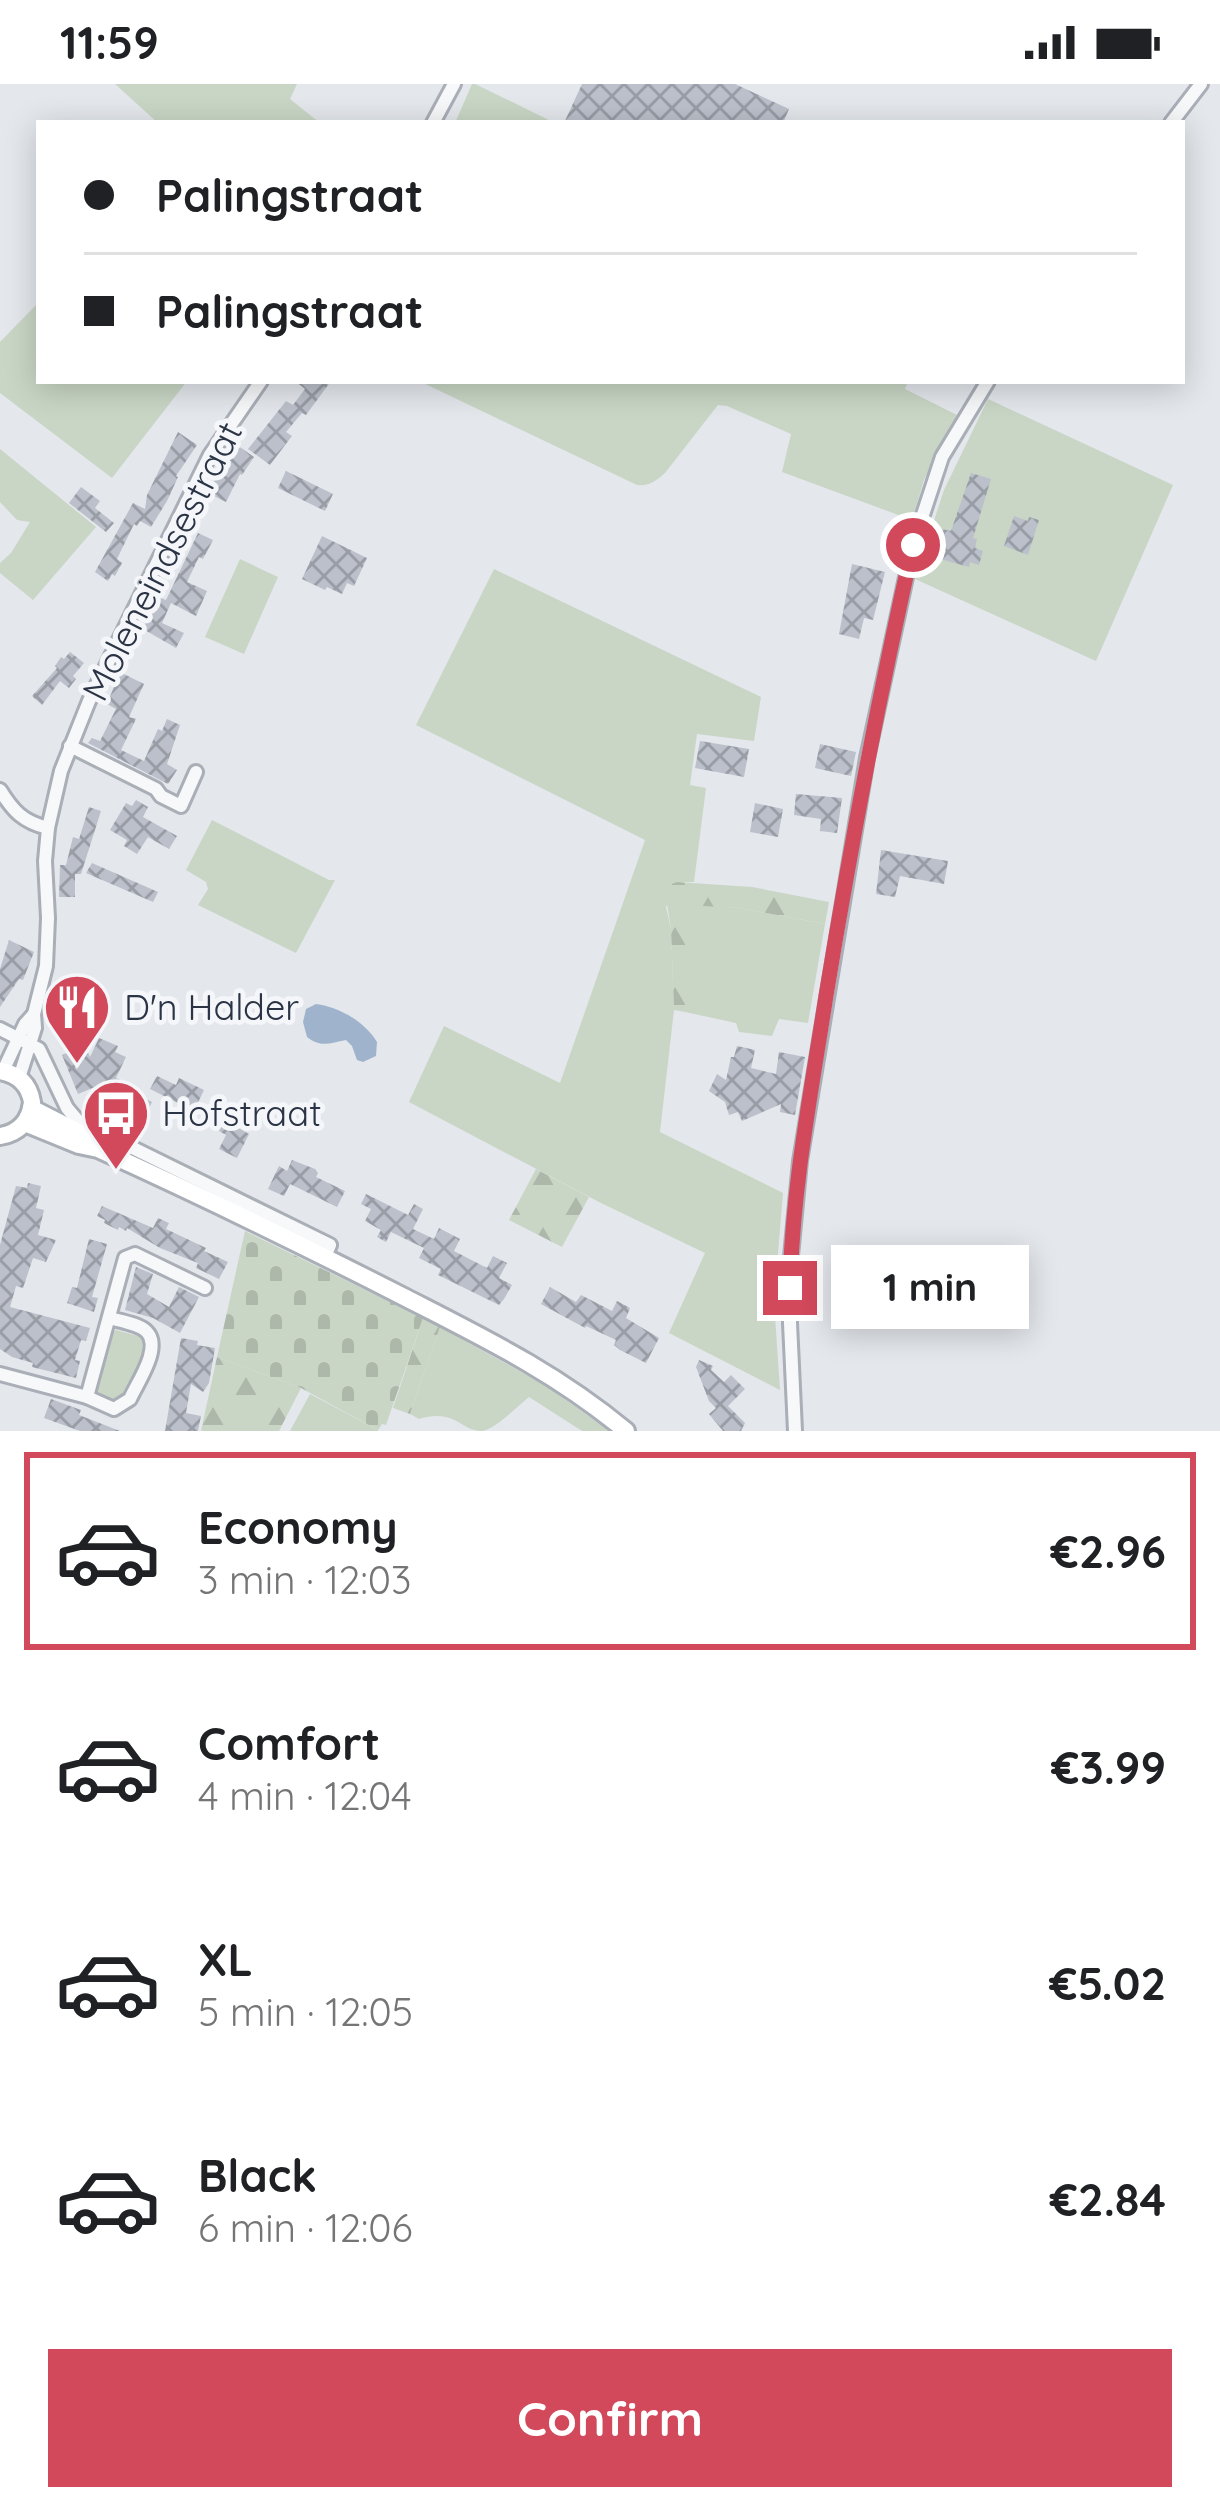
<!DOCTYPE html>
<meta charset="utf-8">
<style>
body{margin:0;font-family:Quicksand,sans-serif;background:#f2f2f2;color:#202124;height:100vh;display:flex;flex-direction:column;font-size:45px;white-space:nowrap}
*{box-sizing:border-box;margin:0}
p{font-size:39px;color:#757577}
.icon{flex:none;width:66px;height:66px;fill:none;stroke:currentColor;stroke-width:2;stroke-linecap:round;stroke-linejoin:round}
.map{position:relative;height:1347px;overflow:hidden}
.drawer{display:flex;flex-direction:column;background:#fff;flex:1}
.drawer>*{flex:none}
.hud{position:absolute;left:36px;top:36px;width:1149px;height:264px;border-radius:0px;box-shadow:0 6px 30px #0003;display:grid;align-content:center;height:264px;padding:0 48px;background:#fff}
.end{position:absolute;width:54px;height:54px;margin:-27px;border:15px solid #d1495b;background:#fff;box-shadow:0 0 0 6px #fff}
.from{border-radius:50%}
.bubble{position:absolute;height:84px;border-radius:0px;background:#fff;box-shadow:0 6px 30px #0003;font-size:39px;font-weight:800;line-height:84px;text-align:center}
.hud b{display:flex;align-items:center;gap:42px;height:114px;font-size:45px}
.hud b+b{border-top:3px solid #e0e0e0}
.hud i{width:30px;height:30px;background:#202124}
ul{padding:21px 0 0;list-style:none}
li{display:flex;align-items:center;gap:36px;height:198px;margin:0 24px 18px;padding:0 24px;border:6px solid transparent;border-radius:0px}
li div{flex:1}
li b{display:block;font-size:45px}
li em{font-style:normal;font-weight:800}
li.on{border-color:#d1495b}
li>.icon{width:108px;height:108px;stroke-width:1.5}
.action{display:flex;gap:24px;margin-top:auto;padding:24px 48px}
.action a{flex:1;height:138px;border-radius:0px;background:#d1495b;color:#fff;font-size:48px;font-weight:800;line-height:138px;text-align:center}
.status{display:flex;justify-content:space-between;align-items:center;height:84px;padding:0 60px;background:#fff;direction:ltr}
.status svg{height:33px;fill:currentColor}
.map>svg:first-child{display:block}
.green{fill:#c9d6c5}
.forest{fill:url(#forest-firs)}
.cemetery{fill:url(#cemetery-stones)}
.water{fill:#9fb4cc}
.building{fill:url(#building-cross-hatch)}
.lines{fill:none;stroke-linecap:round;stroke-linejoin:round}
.minor-casing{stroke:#a9aeb7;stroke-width:18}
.secondary-casing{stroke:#a9aeb7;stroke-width:22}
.minor{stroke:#f7f8fa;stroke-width:12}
.secondary{stroke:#fff;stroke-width:16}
.route{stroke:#d1495b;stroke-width:15}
.labels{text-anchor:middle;stroke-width:10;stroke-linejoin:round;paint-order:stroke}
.street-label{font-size:36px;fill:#2b3445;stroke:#f4f6f9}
.poi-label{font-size:36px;fill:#2b3445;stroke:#f4f6f9;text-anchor:start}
</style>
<div class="status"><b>11:59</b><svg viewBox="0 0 49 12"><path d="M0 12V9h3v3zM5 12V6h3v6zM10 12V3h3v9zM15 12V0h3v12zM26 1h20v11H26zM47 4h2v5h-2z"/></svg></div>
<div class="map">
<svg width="1220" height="1347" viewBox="0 0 1220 1347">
<defs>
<pattern id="forest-firs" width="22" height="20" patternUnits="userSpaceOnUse" patternTransform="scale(3)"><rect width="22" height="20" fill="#c9d6c5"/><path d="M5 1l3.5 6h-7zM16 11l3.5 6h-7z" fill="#adb8ab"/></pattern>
<pattern id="cemetery-stones" width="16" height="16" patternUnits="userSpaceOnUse" patternTransform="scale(3)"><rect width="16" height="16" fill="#c9d6c5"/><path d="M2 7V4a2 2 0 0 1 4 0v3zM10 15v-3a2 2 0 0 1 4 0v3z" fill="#adb8ab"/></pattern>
<pattern id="building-cross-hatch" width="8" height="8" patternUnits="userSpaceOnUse" patternTransform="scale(3)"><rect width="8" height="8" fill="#bbc0ca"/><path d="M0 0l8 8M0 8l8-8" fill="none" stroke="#989da6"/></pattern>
</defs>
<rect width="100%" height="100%" fill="#e4e7ec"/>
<g class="green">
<path d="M115,0H297L290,15L320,39H158Z"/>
<path d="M472,0H475L555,39H455Z"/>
<path d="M39,218V297H187L112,394L0,309V258Z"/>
<path d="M419,297H908L905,305L957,331L924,396L912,436L782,388L791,350L727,322L718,321L665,389C656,397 650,402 637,401Z"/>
<path d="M988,315L1173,401L1096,577L915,495L944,406Z"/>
<path d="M0,365L96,443L33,516L0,489V479L11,469L30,438L17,436L0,418Z"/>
<path d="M240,475L278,493L244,570L205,553Z"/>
<path d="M494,485L761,613L754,657L697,650L690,701L706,704L694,798H677L666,823L671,845L674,926L660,1048L783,1109L774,1217L780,1306L669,1249L705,1169L601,1119L409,1018L444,942L560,999L645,756L416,641Z"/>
<path d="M212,736L329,796H335L296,869L198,821L208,805L206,798L186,786Z"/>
<path d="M688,820L739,824L825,840L808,939L779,935L772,952L739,948L736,939L685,928V821Z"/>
<path d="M440,1243L543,1300L610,1347H582L529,1313C516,1323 497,1344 482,1347C460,1347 456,1324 419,1335L410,1330Z"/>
<path d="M116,1246L142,1253L148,1263L126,1315L113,1323L96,1314L92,1308L108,1253Z"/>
<path d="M310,1310L378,1346V1347H290Z"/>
</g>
<g class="forest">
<path d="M677,798L752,803L829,818L825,840L739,824L685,821V928L674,926L671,845L666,814L672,800Z"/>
<path d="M536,1085L589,1113L562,1163L509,1136Z"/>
<path d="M423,1234L440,1243L410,1330L393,1324Z"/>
<path d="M217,1273L301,1304L279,1347H201Z"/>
</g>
<path class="cemetery" d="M245,1147L423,1234L386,1341L382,1340L378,1346L301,1304L217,1273Z"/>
<path class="water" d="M316,920C339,923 364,937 377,958L376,972L363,978L357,976L352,962L346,956C330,959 321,964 307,953L303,938L306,925Z"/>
<g class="building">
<path d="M582,0H735L789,25L783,39H564Z"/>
<path d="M295,297H331L306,331L302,329L286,348L292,352L270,381L248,365L286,317L293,321L305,305Z"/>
<path d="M178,348L197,361L176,392L178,393L167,417L151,443L140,437L137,442L134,440L117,475L122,479L115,492L112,490L108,497L95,488L133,419L145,425L147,411Z"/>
<path d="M237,361L254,373L242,391L240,390L226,418L208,409L221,384Z"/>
<path d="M286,387L333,410L325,427L278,404Z"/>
<path d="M971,389L991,395L973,454L977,455L975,464L983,467L979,481L970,478L969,483L933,473L942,445L951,447Z"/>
<path d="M81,403L100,417L95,424L114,439L106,448L69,419Z"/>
<path d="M1014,432L1028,437L1029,433L1039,436L1028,471L1004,462Z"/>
<path d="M198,449L213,456L203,475L199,473L187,498L207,507L196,532L171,519L162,539L184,549L176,564L143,545L158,513L166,516Z"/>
<path d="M322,452L367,474L354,502L347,499L342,510L327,503L325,506L302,495Z"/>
<path d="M852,480L885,488L873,536L864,534L859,555L839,550Z"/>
<path d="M70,568L84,579L73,592L76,595L69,604L60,597L42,621L32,612L57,584L55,582L61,573L64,575Z"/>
<path d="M120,588L144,600L129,633L136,635L121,666L144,677L158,645L162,647L167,635L180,641L167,680L177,686L168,700L88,659L92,654L100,657L116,625L107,620Z"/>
<path d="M700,657L749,665L744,693L695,684Z"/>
<path d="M820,660L856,668L851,692L815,684Z"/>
<path d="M796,710L842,714L837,749L820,747L821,735L794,731Z"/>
<path d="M136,716L148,723L143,733L177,752L169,765L148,753L137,770L124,762L127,756L110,746L126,719L132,722Z"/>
<path d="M755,719L783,725L778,753L750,748Z"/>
<path d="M89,723L101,727L81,790H75V813H59L60,781H66L73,753L79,755Z"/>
<path d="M881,766L948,777L944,800L900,792L895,813L876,810Z"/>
<path d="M92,779L158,808L153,818L86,789Z"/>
<path d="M9,856L34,868L23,896L19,895L0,923V885Z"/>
<path d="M99,954L118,962L115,968L126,973L116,994L123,997L120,1002L152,1018L148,1026L119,1020L104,1013L112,996L78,1010L62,971L69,968L67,962L82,955L90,973Z"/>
<path d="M737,962L755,966L751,984L776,990L779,968L805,973L795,1031L780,1028L781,1020L742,1037L738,1028L729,1031L725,1018L709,1007L717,990L726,996L731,973H734Z"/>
<path d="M157,992L176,1001L179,994L204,1006L194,1027L150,1005Z"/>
<path d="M227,1031L238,1036L235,1042L249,1050L237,1074L219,1065L226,1051L219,1047Z"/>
<path d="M292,1076L315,1085L318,1089L316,1093L345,1107L337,1123L290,1100L284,1112L268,1105L279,1082L287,1087Z"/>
<path d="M28,1099L41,1102L36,1124L44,1126L38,1151L56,1156L46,1178L33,1174L23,1204L16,1202L10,1223L90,1244L86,1257L81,1256L75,1276L80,1277L76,1294L32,1283L33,1279L12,1273L0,1265V1161L16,1102L27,1104Z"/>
<path d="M366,1110L408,1131L414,1120L423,1125L413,1145L434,1155L439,1144L460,1155L454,1167L487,1184L493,1172L507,1179L499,1194L512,1201L504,1215L499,1221L438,1191L441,1185L419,1174L424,1164L391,1148L386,1158L377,1153L381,1146L365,1137L371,1125L361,1120Z"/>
<path d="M102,1122L153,1144L158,1134L169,1139L166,1145L206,1164L204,1167L228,1178L219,1195L196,1184L198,1179L160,1164L127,1144L126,1147L119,1143L118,1146L104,1139L105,1136L97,1132Z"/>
<path d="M89,1155L107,1160L92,1213L98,1214L94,1228L67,1219L72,1203L77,1204Z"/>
<path d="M136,1183L153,1190L147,1210L169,1223L179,1203L199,1213L180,1249L153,1234L125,1226Z"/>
<path d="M550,1203L576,1218L581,1211L612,1227L617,1217L630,1224L626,1234L659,1254L646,1279L620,1266L614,1261L616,1256L586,1242L585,1244L541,1220Z"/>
<path d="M181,1254L198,1257L197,1261L215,1264L209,1299L203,1308L191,1300L186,1329L201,1332L198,1347H165Z"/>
<path d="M699,1276L713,1282L711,1286L724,1298L731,1291L745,1305L728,1322L745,1339L741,1347H723L709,1330L716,1324L709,1317L696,1283Z"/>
<path d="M51,1315L81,1326L79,1331L120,1347H80L44,1334Z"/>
</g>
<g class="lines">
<defs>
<g id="minor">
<path d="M433,39L454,0"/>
<path d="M1171,39L1201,0"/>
<path d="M70,662L156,705L161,712L181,722L196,688"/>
<path d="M0,706C13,727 23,738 48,744"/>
<path d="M0,945L39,965L67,1024L78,1037L330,1161L325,1173"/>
<path d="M3,987L25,940L34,930"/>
<path d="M19,994L35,944L34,930L46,882L48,834L45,777L48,744L61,687L89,617L210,371L261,297"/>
<path d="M0,1290L87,1313L125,1174L135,1170L205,1204"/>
<path d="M87,1313L114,1325L130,1315C137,1299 162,1264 147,1248C140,1240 120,1237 109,1234"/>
<path d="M795,1347L790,1239L791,1172L800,1077L867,674L913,461L942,373L988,297"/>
</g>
<g id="secondary">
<path d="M0,987C18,990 29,1000 32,1018C30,1037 19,1049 0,1052"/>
<path d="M31,1024L84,1051L93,1061"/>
<path d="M25,1039L79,1061L98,1065C202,1112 304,1162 406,1214C486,1255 556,1289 626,1347"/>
</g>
</defs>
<use href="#minor" class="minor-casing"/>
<use href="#secondary" class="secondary-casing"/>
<use href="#minor" class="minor"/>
<use href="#secondary" class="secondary"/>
</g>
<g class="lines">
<path class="route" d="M790,1204C792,1105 811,1009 826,912C851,760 879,611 913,461"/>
</g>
<defs>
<symbol id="restaurant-pin" viewBox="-11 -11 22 30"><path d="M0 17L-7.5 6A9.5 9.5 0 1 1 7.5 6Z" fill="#d1495b" stroke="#f4f6f9"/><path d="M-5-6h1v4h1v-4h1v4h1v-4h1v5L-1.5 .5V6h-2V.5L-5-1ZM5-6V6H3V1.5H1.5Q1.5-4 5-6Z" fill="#fff"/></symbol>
<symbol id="bus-pin" viewBox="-11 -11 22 30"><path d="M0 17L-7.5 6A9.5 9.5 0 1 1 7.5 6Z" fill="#d1495b" stroke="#f4f6f9"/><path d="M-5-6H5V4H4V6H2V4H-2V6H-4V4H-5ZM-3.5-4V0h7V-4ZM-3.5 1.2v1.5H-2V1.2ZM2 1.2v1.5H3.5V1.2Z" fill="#fff"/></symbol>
</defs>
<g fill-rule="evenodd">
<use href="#restaurant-pin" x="39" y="885" width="76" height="104"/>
<use href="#bus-pin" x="78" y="991" width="76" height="104"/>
</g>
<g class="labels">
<g class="street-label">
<text transform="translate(162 477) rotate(-63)" y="13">Moleneindsestraat</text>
</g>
<g class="poi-label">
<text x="124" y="936">D'n Halder</text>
<text x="162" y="1042">Hofstraat</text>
</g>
</g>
</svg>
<i class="end from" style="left:913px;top:461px"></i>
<i class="end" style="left:790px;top:1204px"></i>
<div class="bubble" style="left:831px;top:1161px;width:198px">1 min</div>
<div class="hud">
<b><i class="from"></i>Palingstraat</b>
<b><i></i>Palingstraat</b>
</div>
</div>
<section class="drawer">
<ul>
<li class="on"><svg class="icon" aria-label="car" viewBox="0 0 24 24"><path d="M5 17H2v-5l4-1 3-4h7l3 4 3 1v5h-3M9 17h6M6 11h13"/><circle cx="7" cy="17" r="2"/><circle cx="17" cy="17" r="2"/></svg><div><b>Economy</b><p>3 min · 12:03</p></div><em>€2.96</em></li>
<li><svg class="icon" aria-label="car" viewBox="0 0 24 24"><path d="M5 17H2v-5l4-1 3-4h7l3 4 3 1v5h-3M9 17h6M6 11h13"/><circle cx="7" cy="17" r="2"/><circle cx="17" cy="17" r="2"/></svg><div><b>Comfort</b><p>4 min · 12:04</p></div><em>€3.99</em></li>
<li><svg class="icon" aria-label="car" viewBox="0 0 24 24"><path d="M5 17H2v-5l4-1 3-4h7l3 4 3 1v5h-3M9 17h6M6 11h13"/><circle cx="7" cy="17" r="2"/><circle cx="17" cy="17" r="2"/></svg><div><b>XL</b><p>5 min · 12:05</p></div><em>€5.02</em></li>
<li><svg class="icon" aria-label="car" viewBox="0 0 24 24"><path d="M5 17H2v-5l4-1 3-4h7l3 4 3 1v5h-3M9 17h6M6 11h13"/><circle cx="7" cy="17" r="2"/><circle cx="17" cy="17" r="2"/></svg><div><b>Black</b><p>6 min · 12:06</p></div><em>€2.84</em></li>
</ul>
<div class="action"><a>Confirm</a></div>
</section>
